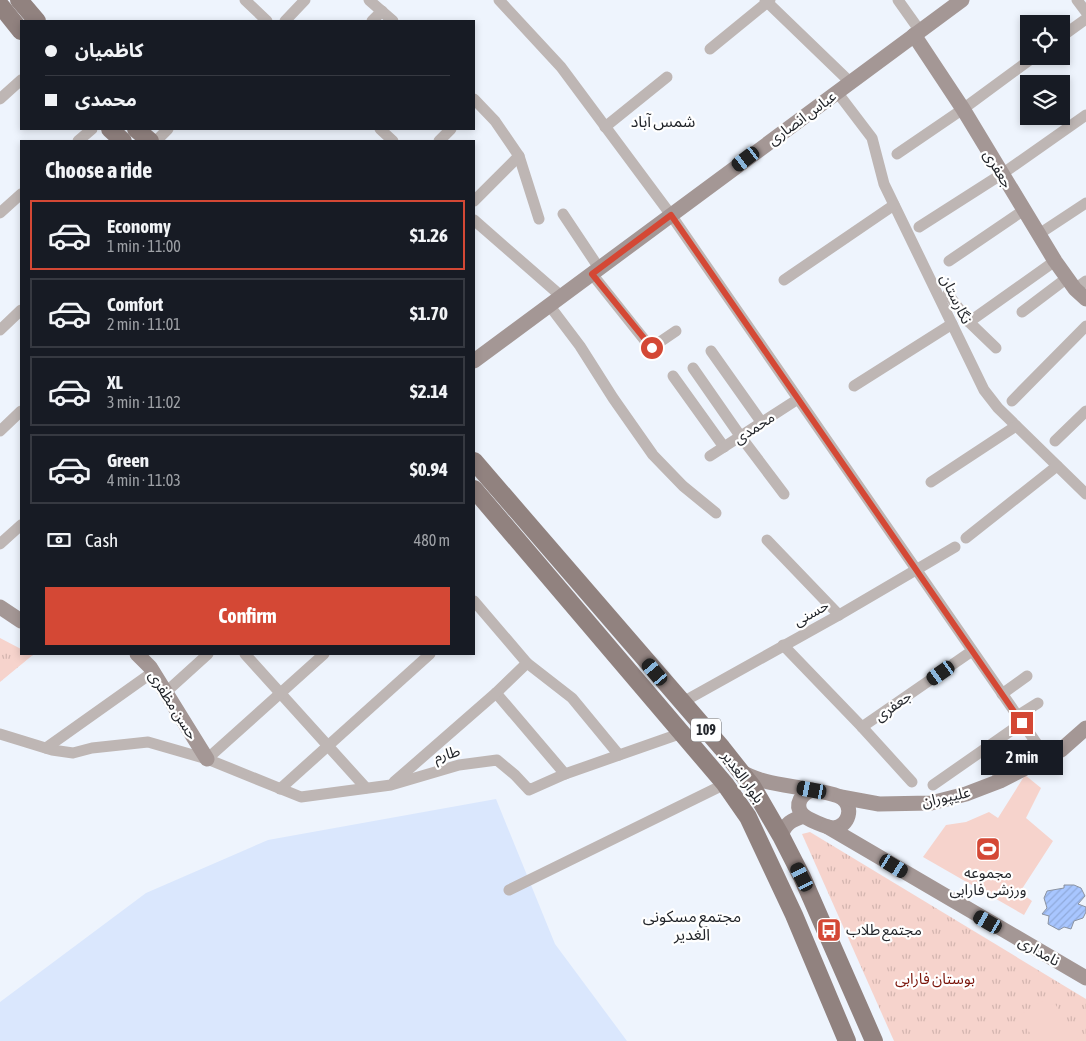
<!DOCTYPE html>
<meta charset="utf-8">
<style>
body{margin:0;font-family:"Asap Condensed","Noto Sans Arabic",sans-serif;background:#20242c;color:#f1f3f6;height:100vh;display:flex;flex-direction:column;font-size:19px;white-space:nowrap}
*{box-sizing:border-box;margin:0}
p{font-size:16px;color:#9ea1a6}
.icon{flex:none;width:28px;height:28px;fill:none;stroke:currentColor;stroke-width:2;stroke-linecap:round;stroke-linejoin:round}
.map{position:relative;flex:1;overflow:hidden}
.panel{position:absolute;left:20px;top:140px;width:455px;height:515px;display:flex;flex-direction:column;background:#171b24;border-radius:0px;box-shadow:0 2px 8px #0003}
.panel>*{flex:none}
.hud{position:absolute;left:20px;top:20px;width:455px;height:110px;border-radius:0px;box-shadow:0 2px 8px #0003;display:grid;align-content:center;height:110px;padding:0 25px;background:#171b24}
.tools{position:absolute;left:1020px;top:15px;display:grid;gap:10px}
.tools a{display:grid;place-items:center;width:50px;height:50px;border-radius:0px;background:#171b24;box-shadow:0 2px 8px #0003;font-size:25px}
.end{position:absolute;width:22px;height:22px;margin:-11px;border:6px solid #d44835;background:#fff;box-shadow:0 0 0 2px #fff}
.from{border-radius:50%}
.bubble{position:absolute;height:35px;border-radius:0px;background:#171b24;box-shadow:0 2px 8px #0003;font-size:16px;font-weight:700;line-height:35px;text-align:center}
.car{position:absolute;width:15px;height:30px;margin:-15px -8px;border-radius:6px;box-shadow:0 0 4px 1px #0007;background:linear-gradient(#222 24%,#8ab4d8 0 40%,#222 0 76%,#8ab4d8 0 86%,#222 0)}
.hud b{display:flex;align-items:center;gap:18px;height:48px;font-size:19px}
.hud b+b{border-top:1px solid #363941}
.hud i{width:12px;height:12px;background:#f1f3f6}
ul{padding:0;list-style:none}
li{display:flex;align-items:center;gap:15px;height:70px;margin:0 10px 8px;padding:0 15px;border:2px solid #363941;border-radius:0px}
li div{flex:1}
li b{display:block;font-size:19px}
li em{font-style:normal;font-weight:700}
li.on{border-color:#d44835}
li>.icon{width:45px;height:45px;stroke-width:1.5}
h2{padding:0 25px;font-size:22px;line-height:60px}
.pay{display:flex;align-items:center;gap:12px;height:55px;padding:0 25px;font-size:19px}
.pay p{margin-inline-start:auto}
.primary-button{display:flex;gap:10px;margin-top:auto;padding:10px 25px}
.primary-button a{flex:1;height:58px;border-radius:0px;background:#d44835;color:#fff;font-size:20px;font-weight:700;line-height:58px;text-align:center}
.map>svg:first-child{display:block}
.built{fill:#dae7fd}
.park{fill:url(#park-tufts)}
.garden{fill:#f6d3cc}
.building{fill:url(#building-hatch);stroke:#8b93a1}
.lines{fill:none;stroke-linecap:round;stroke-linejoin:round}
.street{stroke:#beb6b4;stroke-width:11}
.secondary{stroke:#a49795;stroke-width:15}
.primary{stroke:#91827f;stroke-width:18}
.route{stroke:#d44835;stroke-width:6}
.labels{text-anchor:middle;stroke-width:4.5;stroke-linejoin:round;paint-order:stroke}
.shield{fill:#fff;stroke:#64666a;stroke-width:1}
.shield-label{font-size:14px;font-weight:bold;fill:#22252a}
.street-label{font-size:15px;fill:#22252a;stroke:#fff}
.poi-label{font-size:15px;fill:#22252a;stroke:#fff}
.park-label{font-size:15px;fill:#7b150a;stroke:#fff}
.neighbourhood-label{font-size:16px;fill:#22252a;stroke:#fff}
</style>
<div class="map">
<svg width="1086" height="1041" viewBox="0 0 1086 1041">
<defs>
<pattern id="park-tufts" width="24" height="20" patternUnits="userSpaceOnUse" patternTransform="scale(1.25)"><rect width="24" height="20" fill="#f6d3cc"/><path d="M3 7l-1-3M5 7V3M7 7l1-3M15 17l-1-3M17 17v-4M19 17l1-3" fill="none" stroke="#d3b5af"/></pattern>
<pattern id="building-hatch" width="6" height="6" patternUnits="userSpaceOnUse" patternTransform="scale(1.25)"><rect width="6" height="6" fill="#a8c6ff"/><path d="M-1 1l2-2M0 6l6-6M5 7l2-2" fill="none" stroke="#90aadb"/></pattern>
</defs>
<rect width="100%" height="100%" fill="#eef4fd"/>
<path class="built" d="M496,799L555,944L627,1041H0V1002L146,893L268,840Z"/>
<g class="park">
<path d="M0,638L21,649V654H34L0,682Z"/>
<path d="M810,832L1086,999V1041H894L802,834Z"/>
</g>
<g class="garden">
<path d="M1025,775L1041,788L1026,818L1053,841L1020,892L1032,901L1024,915L923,857L946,825L966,822L989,812L998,818Z"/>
<path d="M1050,996L1079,1041H1035L1019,1016Z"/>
</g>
<path class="building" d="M1064,885H1074L1081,888L1085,896L1078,904L1086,907V912L1083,918L1074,921L1071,929L1064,927L1059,930L1048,924L1049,916L1042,914L1047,908L1044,898L1047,891L1064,888Z"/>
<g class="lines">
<g class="street">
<path d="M245,0L267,21"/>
<path d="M369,0L393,21"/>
<path d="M499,0L561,67L671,215L1046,757"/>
<path d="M765,0L850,82"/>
<path d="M898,0L920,31"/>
<path d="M1077,0L1086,12"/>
<path d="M285,21L305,0"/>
<path d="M372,21L382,11"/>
<path d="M1061,37L1086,19"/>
<path d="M710,49L770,0"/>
<path d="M837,92L872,138L884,184L984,390L998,408L1086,494"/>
<path d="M0,99L21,80"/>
<path d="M474,99L495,121L519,156L539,219"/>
<path d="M605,127L667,77"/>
<path d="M380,129L393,141"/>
<path d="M78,141L92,129"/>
<path d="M156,141L168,129"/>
<path d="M439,141L451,129"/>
<path d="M897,154L963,109L1035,56"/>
<path d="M474,201L519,156"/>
<path d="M0,213L21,194"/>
<path d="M563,214L599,268"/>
<path d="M474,220L561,296"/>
<path d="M919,227L1002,174L1086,115"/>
<path d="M1039,234L1086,203"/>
<path d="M949,261L1024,210"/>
<path d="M592,274L651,348L676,331"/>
<path d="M784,280L894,205"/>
<path d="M1075,289L1086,281"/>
<path d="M948,294L969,322L996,348"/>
<path d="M549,305L580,346L613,398L653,455L683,486L716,513"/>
<path d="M1022,312L1067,278"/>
<path d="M969,322L1055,261"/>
<path d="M0,330L21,310"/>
<path d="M711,351L762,423"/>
<path d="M693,368L741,437L784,494"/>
<path d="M673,376L724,447"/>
<path d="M854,386L952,324"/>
<path d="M1012,401L1086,326"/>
<path d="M0,431L21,411"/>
<path d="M1055,441L1086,411"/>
<path d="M710,456L798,399"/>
<path d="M931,482L1016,426"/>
<path d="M966,538L1057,466"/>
<path d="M767,540L839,615"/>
<path d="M0,544L21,525"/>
<path d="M474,601L527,663L572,698L619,755"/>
<path d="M783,645L862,727L912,782"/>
<path d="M245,654L366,788"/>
<path d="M166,692L208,654"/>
<path d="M496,693L565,774"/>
<path d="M1002,694L1027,676"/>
<path d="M681,703L839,615L955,547"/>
<path d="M1017,716L1038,703"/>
<path d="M862,727L972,651"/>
<path d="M0,734L52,750L73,753L92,748L148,742L207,759L301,797L391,785L459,765L497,760L515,775L529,790L565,774L682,733"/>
<path d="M988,747L1000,781"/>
<path d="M46,748L153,672"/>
<path d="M207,759L324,654"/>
<path d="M394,782L496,693L527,663"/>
<path d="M933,785L1022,723"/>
<path d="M280,789L430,654"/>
<path d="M509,890L725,784"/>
</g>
<g class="secondary">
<path d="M914,35L963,109L1055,261L1075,289L1086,299"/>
<path d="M474,361L962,0"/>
<path d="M0,607L21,621"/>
<path d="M137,654L150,667L207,759"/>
<path d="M740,771C761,784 788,785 812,790"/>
<path d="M812,790C821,792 834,793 842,798C854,807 849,826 834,828C828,828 806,819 802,814C794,804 802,793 812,790Z"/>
<path d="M841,797L879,804L931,803L966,794L1000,781L1061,750L1086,728"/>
<path d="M828,827L1086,978"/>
<path d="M781,836C785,823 792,820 804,816"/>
</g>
<g class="primary">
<path d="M19,0L37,21"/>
<path d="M0,5L21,31"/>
<path d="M110,129L123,141"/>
<path d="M136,129L150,141"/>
<path d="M474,461L722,748L752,786L781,836L802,877L874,1041"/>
<path d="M474,489L725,784L748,817L794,915L847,1041"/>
</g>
</g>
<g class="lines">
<path class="route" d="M652,348L592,274L671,215L1022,723"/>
</g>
<defs>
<symbol id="stadium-square" viewBox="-11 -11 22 22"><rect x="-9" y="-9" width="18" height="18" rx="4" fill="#d44835" stroke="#fff"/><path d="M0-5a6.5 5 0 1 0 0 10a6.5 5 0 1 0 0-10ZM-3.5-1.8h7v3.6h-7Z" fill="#fff"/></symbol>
<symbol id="bus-square" viewBox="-11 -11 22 22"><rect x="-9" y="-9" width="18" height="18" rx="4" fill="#d44835" stroke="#fff"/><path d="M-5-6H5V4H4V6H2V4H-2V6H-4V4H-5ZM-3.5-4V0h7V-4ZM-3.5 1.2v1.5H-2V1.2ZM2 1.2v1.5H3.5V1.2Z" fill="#fff"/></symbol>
</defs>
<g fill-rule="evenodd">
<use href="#stadium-square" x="974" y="835" width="28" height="28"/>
<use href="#bus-square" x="815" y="916" width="28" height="28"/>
</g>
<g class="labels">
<rect class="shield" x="691" y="718.5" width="30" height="23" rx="4"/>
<g class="shield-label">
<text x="706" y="735">109</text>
</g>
<g class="street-label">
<text transform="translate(802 118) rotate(-36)" y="5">عباس انصاری</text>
<text transform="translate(998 169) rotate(59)" y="5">جعفری</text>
<text transform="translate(956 299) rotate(64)" y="5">نگارستان</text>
<text transform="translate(754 428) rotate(-33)" y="5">محمدی</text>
<text transform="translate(811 613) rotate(-29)" y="5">حسنی</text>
<text transform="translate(173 705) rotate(58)" y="5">حسن مظفری</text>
<text transform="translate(893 706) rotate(-35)" y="5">جعفری</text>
<text transform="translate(447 754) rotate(-15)" y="5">طارم</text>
<text transform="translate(743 777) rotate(54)" y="5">بلوار الغدیر</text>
<text transform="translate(946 797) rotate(-12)" y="5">علیپوران</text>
<text transform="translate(1039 951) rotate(30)" y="5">نامداری</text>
</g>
<g class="poi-label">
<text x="988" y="878">مجموعه<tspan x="988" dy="17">ورزشی فارابی</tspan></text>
<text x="846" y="935" text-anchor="start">مجتمع طلاب</text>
</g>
<g class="park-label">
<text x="935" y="984">بوستان فارابی</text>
</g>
<g class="neighbourhood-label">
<text x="663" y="127">شمس آباد</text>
<text x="692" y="922">مجتمع مسکونی<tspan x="692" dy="18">الغدیر</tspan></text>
</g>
</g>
</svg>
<div class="tools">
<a><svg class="icon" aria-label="locate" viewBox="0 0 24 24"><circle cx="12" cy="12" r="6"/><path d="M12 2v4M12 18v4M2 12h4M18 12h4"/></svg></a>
<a><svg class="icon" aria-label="layers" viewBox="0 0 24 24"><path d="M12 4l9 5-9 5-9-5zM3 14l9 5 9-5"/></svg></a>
</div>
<i class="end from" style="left:652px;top:348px"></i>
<i class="end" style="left:1022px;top:723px"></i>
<div class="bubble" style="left:981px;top:740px;width:82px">2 min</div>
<i class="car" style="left:746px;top:159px;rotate:233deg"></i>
<i class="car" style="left:655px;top:672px;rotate:320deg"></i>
<i class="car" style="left:941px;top:673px;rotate:235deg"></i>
<i class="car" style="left:812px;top:790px;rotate:281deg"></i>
<i class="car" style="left:894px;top:866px;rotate:121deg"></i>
<i class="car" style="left:802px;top:877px;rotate:333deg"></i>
<i class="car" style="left:988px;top:922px;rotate:300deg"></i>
<div class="hud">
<b><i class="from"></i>کاظمیان</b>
<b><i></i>محمدی</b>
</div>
<section class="panel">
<h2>Choose a ride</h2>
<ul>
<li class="on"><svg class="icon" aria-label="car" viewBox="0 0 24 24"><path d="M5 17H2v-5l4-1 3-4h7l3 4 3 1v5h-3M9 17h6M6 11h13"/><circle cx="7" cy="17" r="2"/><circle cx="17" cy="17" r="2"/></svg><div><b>Economy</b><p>1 min · 11:00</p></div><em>$1.26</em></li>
<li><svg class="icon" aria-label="car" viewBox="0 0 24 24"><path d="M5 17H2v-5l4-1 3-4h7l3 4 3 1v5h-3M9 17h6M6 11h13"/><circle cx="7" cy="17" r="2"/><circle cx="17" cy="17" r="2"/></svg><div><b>Comfort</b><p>2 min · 11:01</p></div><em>$1.70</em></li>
<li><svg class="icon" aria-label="car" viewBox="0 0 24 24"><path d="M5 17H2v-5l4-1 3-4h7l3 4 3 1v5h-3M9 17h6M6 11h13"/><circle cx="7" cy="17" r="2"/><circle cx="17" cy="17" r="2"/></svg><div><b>XL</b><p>3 min · 11:02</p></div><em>$2.14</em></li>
<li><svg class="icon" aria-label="car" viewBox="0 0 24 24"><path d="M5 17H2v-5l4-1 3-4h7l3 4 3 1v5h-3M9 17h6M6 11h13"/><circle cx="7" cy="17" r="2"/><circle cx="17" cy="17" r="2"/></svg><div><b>Green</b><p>4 min · 11:03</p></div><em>$0.94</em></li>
</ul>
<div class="pay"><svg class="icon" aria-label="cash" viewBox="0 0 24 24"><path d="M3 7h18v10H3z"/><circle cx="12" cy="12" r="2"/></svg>Cash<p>480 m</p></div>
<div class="primary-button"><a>Confirm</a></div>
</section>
</div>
